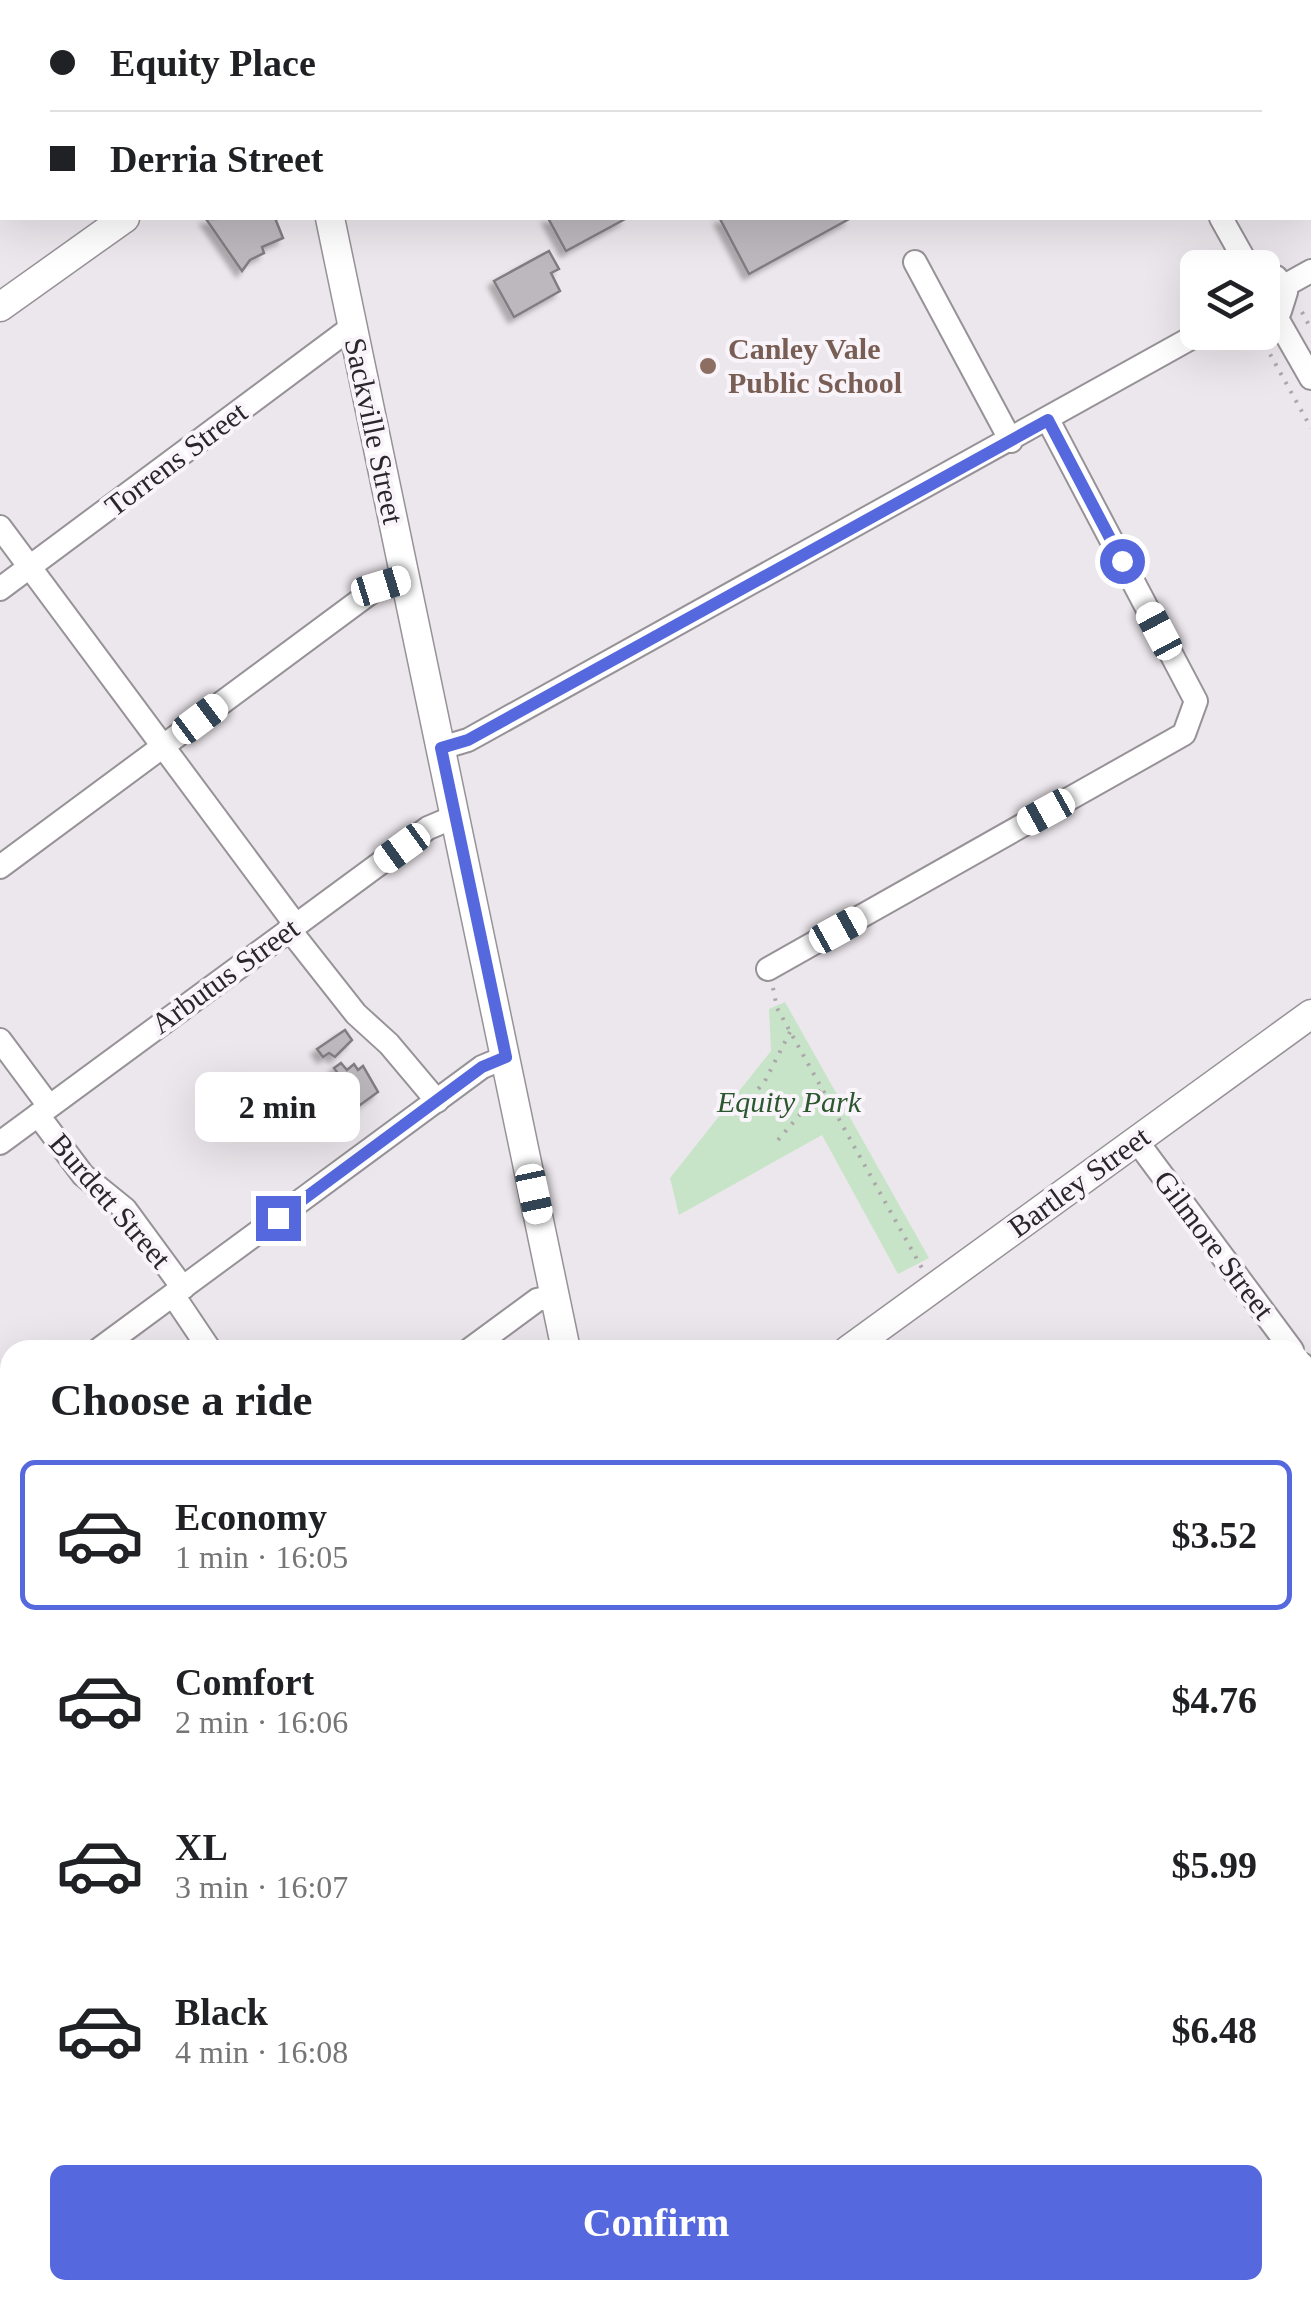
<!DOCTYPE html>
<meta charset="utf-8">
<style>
body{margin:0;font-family:"Times New Roman",serif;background:#f2f2f2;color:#202124;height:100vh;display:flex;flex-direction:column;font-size:38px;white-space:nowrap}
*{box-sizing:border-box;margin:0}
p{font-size:32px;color:#757577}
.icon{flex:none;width:55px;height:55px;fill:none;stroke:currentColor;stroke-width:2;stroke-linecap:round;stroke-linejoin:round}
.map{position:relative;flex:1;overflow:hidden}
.details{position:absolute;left:0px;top:1340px;width:1312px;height:960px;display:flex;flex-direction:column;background:#fff;border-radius:30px 30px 0 0;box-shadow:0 10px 40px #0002}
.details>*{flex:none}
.guide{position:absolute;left:0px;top:0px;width:1312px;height:220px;box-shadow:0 10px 40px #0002;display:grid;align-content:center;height:220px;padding:0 50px;background:#fff}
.tools{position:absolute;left:1180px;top:250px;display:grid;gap:20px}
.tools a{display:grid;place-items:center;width:100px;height:100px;border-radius:15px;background:#fff;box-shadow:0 10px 40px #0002;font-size:50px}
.end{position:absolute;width:45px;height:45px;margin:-22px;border:12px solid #5668de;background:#fff;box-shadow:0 0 0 5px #fff}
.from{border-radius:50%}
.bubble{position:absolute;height:70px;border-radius:15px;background:#fff;box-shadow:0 10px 40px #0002;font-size:32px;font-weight:700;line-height:70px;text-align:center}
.car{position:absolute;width:30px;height:60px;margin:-30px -15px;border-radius:12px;box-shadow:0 0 8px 2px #0007;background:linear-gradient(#fff 24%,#345 0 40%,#fff 0 76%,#345 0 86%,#fff 0)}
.guide b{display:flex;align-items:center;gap:35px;height:95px;font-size:38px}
.guide b+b{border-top:2px solid #e0e0e0}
.guide i{width:25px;height:25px;background:#202124}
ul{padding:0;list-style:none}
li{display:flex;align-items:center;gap:30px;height:150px;margin:0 20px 15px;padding:0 30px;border:5px solid transparent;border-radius:15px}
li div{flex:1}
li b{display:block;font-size:38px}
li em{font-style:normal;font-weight:700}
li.on{border-color:#5668de}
li>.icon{width:90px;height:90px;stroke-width:1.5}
h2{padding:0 50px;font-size:45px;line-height:120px}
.button{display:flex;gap:20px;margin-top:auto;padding:20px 50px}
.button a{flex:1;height:115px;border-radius:15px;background:#5668de;color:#fff;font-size:40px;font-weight:700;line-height:115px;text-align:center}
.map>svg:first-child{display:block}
.green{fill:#c8e4c8}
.building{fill:#bdb8bd;stroke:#817d81;stroke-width:2.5;filter:url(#shadow)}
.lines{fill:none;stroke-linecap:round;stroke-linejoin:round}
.minor-casing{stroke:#979297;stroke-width:26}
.major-casing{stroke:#979297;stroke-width:31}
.path{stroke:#aba7ab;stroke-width:4;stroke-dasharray:2.5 8;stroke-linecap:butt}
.minor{stroke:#fff;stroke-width:22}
.major{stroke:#fff;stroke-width:28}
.route{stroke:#5668de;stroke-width:12}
.education-dot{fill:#8d6e63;stroke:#f9f4f9;stroke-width:4}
.labels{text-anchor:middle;stroke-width:8;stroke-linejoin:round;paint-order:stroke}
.education-label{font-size:30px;font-weight:bold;fill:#785e54;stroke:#f9f4f9;text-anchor:start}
.street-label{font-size:30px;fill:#292729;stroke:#f9f4f9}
.park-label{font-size:30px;font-style:italic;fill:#2b572f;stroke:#f9f4f9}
</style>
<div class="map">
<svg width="1311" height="2300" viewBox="0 0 1311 2300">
<defs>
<filter id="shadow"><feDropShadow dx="-5.5" dy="5.5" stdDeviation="2.5" flood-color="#0004"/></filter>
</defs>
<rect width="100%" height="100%" fill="#ece7ec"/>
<path class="green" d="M785,1002L929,1258L898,1274L822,1135L679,1215L670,1178L771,1051L769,1009Z"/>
<g class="building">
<path d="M685,0H749L750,2H680Z"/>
<path d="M275,218L283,238L262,247L264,253L250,260L242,271L206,219Z"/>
<path d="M548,218H627L566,251Z"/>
<path d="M723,218H851L749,274L720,219Z"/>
<path d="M549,251L559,269L551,273L560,291L514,317L494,281Z"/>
<path d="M345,1030L352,1040L335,1057L329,1053L323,1057L317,1049Z"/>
<path d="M341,1063L347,1070L354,1064L358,1070L363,1066L378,1092L360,1105L334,1068Z"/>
<path d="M1311,1763V1807L1302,1795V1770Z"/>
<path d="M1302,1821L1311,1831V1863L1302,1869Z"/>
<path d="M1311,1893V1926L1302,1932V1899Z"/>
<path d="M1311,1951V1982L1302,1970V1957Z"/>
</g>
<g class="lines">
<defs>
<g id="minor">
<path d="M1101,0L1102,2"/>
<path d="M25,2L28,0"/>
<path d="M0,21L2,19"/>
<path d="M1221,218L1249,268"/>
<path d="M915,262L1011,441"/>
<path d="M1262,274L1276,277L1286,292L1280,311L1262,317"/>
<path d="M1284,286L1311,271"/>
<path d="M1275,315L1311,378"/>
<path d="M0,527L295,924"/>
<path d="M0,589L352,327"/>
<path d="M441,748L468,740L1202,332"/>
<path d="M0,867L378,587L406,578"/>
<path d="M289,929L356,1014L389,1044L437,1101"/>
<path d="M768,969L1184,734L1196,701L1048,420"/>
<path d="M0,1040L49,1106"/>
<path d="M38,1115L83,1175L125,1209L183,1288"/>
<path d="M1136,1140L1292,1350"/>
<path d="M0,1143L428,828L454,817"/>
<path d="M173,1295L210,1350"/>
<path d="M98,1350L482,1067L506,1057"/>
<path d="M469,1350L537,1300L555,1296"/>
<path d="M1302,1364L1311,1376"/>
<path d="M0,1422L10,1415"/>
<path d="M0,1571L10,1580"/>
<path d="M0,1698L10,1690"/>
<path d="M1302,1712L1311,1706"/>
<path d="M1302,2057L1311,2069"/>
<path d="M507,2300L521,2290"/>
</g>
<g id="major">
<path d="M287,0V2"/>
<path d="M559,2L563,0"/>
<path d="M330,218L566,1350"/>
<path d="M0,307L125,218"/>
<path d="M848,1350L1311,1014"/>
<path d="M0,2061L10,2054"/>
</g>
</defs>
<use href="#minor" class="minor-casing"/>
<use href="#major" class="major-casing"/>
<g class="path">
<path d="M323,0V2"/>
<path d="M505,2L513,0"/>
<path d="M1302,312L1311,329"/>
<path d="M1260,336L1311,428"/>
<path d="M773,988L777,1008L923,1270"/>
<path d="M738,1113L765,1081L790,1032"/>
<path d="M778,1140L822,1089"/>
</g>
<use href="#minor" class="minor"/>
<use href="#major" class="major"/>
</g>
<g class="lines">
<path class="route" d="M278,1218L482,1067L506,1057L441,748L468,740L1048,420L1122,561"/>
</g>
<circle class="education-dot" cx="708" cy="366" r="10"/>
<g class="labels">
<g class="education-label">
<text x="728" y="359">Canley Vale<tspan x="728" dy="34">Public School</tspan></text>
</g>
<g class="street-label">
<text transform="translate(374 431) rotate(78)" y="10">Sackville Street</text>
<text transform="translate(176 459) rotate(-37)" y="10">Torrens Street</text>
<text transform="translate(225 976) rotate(-36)" y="10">Arbutus Street</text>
<text transform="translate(1079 1182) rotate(-36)" y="10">Bartley Street</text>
<text transform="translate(110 1201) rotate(49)" y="10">Burdett Street</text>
<text transform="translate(1214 1245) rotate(53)" y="10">Gilmore Street</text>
</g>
<g class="park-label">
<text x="789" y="1112">Equity Park</text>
</g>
</g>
</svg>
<div class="tools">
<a><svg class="icon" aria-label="layers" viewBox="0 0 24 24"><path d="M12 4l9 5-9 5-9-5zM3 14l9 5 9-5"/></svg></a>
</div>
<i class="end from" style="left:1122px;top:561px"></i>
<i class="end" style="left:278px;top:1218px"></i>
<div class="bubble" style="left:195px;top:1072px;width:165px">2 min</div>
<i class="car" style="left:381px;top:586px;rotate:73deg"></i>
<i class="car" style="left:1159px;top:631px;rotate:332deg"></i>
<i class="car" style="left:200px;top:719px;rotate:53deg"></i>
<i class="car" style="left:1046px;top:812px;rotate:241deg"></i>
<i class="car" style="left:402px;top:848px;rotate:234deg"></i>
<i class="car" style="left:838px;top:930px;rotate:61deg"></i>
<i class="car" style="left:534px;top:1194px;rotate:168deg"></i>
<div class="guide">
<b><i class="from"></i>Equity Place</b>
<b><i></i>Derria Street</b>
</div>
<section class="details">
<h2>Choose a ride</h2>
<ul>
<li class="on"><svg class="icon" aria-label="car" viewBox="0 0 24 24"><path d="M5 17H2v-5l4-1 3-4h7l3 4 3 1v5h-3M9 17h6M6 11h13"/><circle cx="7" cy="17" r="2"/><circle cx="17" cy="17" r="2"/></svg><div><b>Economy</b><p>1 min · 16:05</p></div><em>$3.52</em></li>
<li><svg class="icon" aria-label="car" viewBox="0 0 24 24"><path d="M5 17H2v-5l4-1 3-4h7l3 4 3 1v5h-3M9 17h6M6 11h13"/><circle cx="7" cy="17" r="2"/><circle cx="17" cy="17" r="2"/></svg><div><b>Comfort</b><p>2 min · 16:06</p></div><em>$4.76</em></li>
<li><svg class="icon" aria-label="car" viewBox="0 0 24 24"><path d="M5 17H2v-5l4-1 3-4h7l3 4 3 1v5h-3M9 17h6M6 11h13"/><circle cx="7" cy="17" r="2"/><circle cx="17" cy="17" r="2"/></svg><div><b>XL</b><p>3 min · 16:07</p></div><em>$5.99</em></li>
<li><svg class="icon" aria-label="car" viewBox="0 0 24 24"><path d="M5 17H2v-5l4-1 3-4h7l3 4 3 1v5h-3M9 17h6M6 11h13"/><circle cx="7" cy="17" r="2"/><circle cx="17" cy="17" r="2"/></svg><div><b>Black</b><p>4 min · 16:08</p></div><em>$6.48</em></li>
</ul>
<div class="button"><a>Confirm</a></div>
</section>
</div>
